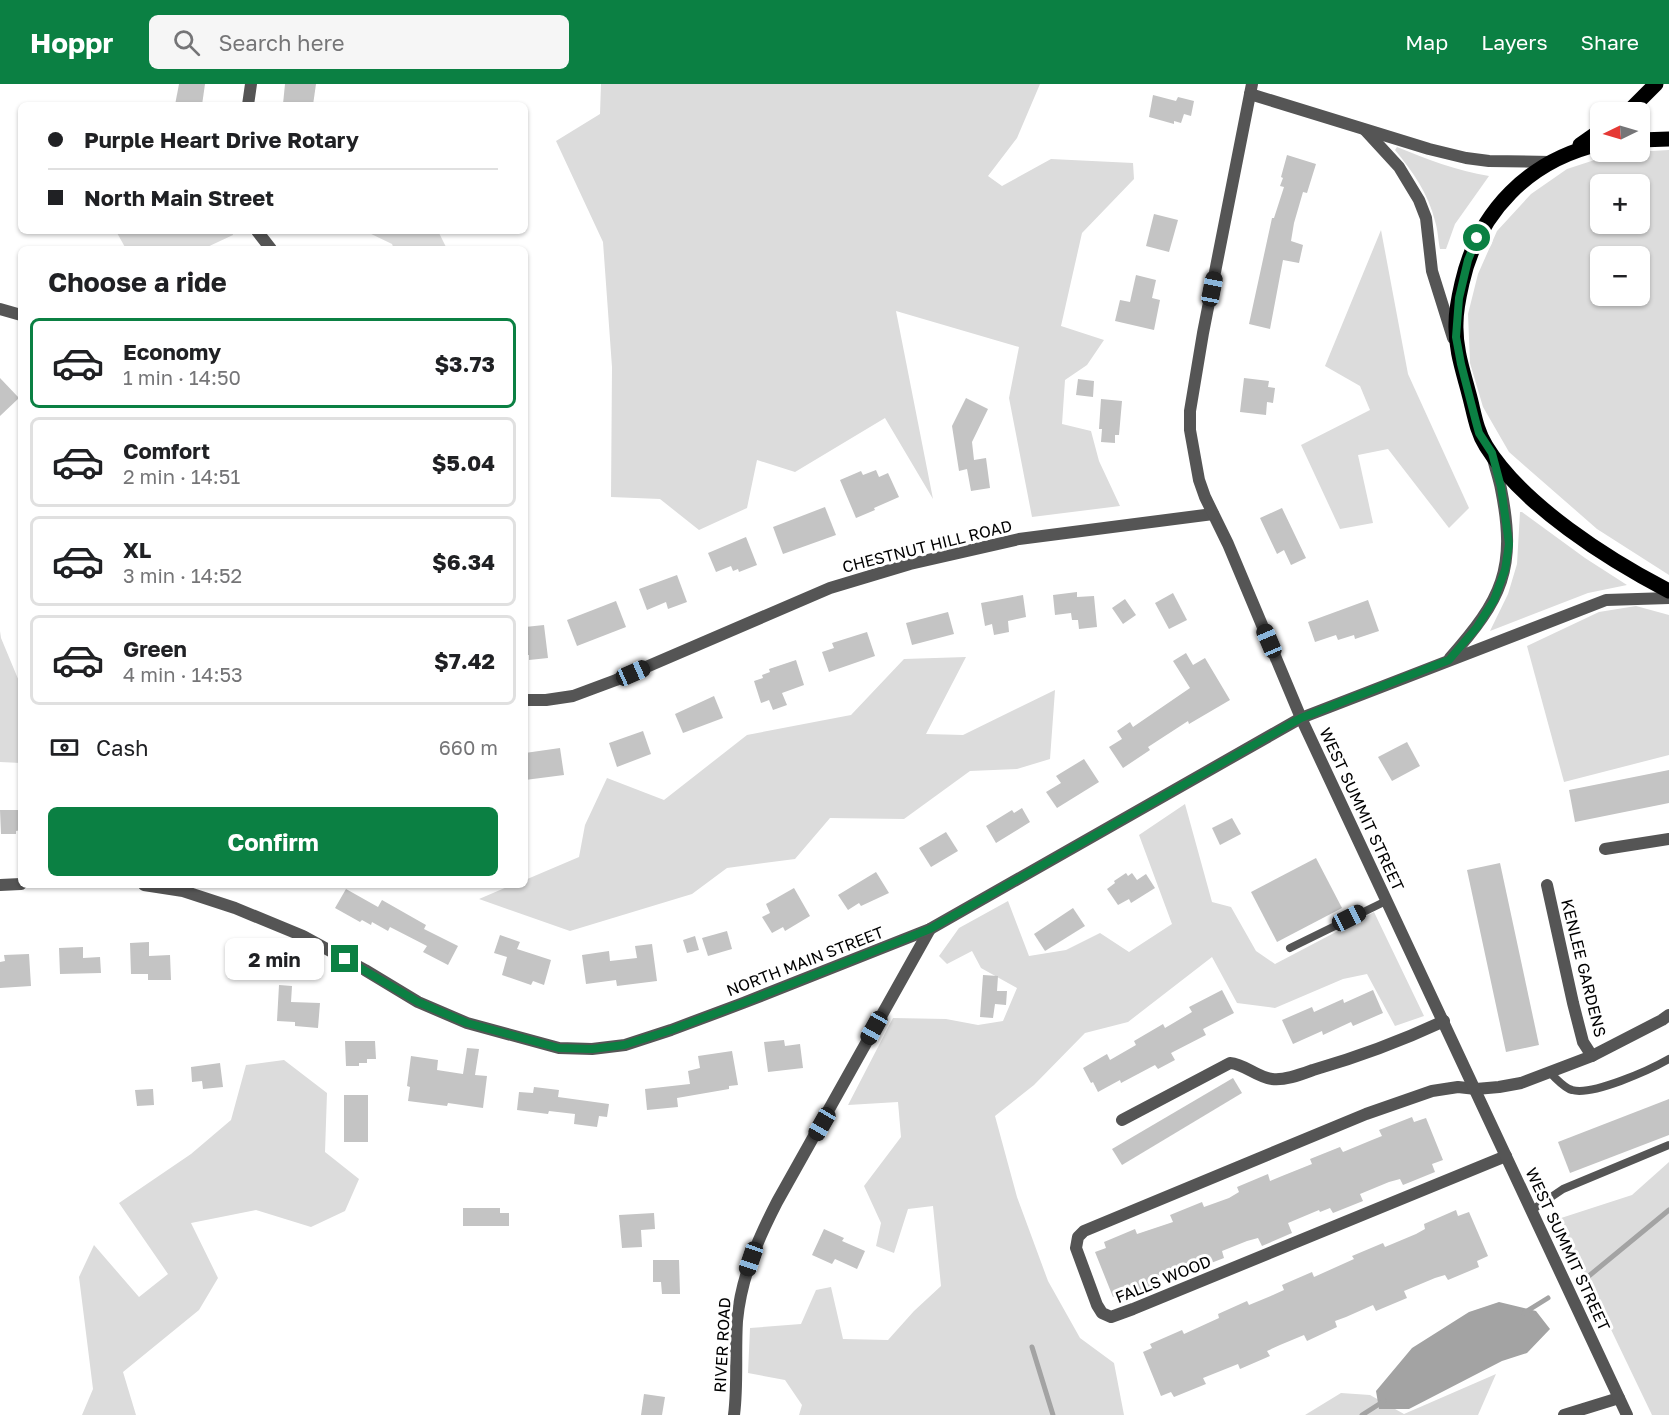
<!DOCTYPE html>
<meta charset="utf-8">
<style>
body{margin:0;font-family:"Golos Text",sans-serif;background:#f6f6f6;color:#202124;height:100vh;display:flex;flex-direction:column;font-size:22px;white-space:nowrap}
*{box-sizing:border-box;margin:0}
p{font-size:20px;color:#757577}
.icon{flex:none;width:33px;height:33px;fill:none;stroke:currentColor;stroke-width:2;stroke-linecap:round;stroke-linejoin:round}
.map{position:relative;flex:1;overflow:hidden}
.panel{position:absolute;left:18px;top:162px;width:510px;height:642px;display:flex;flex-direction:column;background:#fff;border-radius:9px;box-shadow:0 2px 4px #0004}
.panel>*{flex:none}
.guide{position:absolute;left:18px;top:18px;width:510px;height:132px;border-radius:9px;box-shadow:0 2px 4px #0004;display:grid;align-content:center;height:132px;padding:0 30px;background:#fff}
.needle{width:39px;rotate:265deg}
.fabs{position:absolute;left:1590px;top:18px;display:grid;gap:12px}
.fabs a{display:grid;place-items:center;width:60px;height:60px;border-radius:9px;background:#fff;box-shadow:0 2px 4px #0004;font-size:30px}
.end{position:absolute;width:27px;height:27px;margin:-14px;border:8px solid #0b8043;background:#fff;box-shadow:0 0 0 3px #fff}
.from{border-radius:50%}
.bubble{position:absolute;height:42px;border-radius:9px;background:#fff;box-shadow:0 2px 4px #0004;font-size:20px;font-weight:700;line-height:42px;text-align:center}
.car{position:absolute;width:18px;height:36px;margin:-18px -9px;border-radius:8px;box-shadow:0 0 4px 2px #0007;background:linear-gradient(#222 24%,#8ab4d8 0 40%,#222 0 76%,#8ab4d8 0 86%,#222 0)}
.guide b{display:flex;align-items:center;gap:21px;height:57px;font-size:22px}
.guide b+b{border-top:2px solid #e0e0e0}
.guide i{width:15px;height:15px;background:#202124}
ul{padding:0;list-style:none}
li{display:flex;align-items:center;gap:18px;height:90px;margin:0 12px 9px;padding:0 18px;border:3px solid #e0e0e0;border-radius:9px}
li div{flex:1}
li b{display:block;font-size:22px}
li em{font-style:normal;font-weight:700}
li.current{border-color:#0b8043}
li>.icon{width:54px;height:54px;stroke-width:1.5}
h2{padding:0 30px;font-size:27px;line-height:72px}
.pay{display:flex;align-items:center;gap:15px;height:66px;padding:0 30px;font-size:22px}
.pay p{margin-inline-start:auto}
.action{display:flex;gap:12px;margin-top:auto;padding:12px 30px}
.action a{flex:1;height:69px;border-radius:9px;background:#0b8043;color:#fff;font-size:24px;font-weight:700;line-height:69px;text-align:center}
header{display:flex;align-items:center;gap:36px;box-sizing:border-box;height:84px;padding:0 30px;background:#0b8043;color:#fff}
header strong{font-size:28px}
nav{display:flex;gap:33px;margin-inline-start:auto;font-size:21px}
.search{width:420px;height:54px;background:#f6f6f6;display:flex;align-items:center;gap:15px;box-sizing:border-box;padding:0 21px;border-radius:9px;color:#757577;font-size:22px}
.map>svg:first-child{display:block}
.green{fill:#dcdcdc;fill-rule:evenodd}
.water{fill:#a3a3a3}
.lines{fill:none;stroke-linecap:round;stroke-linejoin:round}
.stream{stroke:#a3a3a3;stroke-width:5}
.building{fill:#c4c4c4}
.service{stroke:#555;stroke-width:8}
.minor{stroke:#555;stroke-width:12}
.tertiary{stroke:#555;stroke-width:12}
.primary{stroke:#000;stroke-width:15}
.route{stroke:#0b8043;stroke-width:8}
.labels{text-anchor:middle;stroke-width:6;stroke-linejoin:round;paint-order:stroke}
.street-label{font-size:16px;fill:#000;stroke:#fff}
</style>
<header>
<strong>Hoppr</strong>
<div class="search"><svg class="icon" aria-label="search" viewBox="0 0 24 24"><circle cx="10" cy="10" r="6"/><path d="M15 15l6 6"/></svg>Search here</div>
<nav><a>Map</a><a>Layers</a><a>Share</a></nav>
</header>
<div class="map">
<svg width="1669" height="1331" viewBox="0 0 1669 1331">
<rect width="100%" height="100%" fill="#fff"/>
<g class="green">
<path d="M601,0H1040L1017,54L988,92L1002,102L1051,75L1133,79L1134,95L1082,149L1061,242L1104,256L1087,281L1065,296L1062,340L1091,347L1099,377L1120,422L1032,433L1009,314L1019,263L896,227L933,415L885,334L795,388L757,376L747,424L699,446L660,415L611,413L612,283L603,158L556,57L600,30Z"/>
<path d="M1397,63C1427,75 1457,87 1489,92L1455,140L1446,165H1440C1438,156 1438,146 1435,137C1428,109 1413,88 1395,66Z"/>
<path d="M1669,66V491L1597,445L1509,368L1483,323L1470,279L1468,230L1478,190L1497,147L1531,110L1567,85L1616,69ZM1600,100H1640V140H1600ZM1600,172H1640V212H1600Z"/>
<path d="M1381,146L1408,290L1469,424L1449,444L1388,365L1358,371L1373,439L1340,445L1301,361L1370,326L1360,302L1325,282Z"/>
<path d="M116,147H232L233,151L203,165H126Z"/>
<path d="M365,147H438L447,165H394L392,160Z"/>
<path d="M1520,428H1522L1585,474L1627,501L1588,509L1490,547L1508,510L1517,480Z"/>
<path d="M1636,522L1669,531V671L1564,698L1527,562L1599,528Z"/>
<path d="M0,547L1,554L21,602V679L0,678Z"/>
<path d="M966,573L926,650L963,651L1055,606L1050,675L1017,685L970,687L904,735L830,734L795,775L727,784L692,810L570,847L479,815L512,801H525V796L579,773L585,741L607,694L664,716L747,651L851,631L904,575Z"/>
<path d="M1185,720L1212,818L1231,823L1256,867L1275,880L1374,828L1424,932L1395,942L1367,890L1343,895L1275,924L1237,919L1212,873L1128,938L1085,949L1034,1001L995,1032L1017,1113L1048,1197L1080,1254L1114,1279L1124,1331H799L802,1321L785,1296L748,1289L750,1244L801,1240L816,1206L831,1203L843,1255L888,1256L914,1227L941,1202L933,1122L908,1125L894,1169L876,1162L881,1139L864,1102L901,1053L898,1018L848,1021L893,934L946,935L978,941L1003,937L1017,904L981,884L972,867L947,880L939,872L959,844L1008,817L1029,872L1066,866L1100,849L1129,868L1172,840L1139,751Z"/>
<path d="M284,976L327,1009L325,1068L359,1095L345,1127L311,1143L256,1126L191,1139L218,1194L199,1226L123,1288L136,1331H82L93,1305L79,1193L94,1161L139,1213L168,1190L119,1119L191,1070L231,1036L246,981Z"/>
<path d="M1669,1078V1331H1652L1558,1135L1632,1111Z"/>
<path d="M1496,1290L1478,1331H1305L1341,1309L1370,1311L1404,1330Z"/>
</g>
<path class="water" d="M1499,1218L1536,1227L1550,1245L1527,1269L1502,1277L1409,1325H1379L1376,1307L1412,1264L1469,1228Z"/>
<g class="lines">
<g class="stream">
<path d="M1584,1196L1669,1126"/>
<path d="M1524,1229L1548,1214"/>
<path d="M1032,1263L1053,1331"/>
<path d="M1362,1331L1384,1317"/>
</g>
</g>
<g class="building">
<path d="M179,0H205L202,21H175Z"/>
<path d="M285,0H316L313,21L283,20Z"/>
<path d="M1153,11L1176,17L1178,13L1194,17L1191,32L1184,30L1181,39L1174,37V40L1149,33Z"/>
<path d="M1287,71L1316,80L1307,109L1303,108L1294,139L1291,157L1303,161L1299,179L1283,176L1270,245L1249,240L1272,134H1274L1284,103L1280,102L1283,94L1281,93Z"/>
<path d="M1154,130L1178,136L1169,168L1146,162Z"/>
<path d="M1136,191L1156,196L1152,214L1160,216L1154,246L1115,237L1120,216L1130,218Z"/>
<path d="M0,294L19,314L0,332Z"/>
<path d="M1244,294L1269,297L1268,303L1275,304L1273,319L1267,318L1266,331L1240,328Z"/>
<path d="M1078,295L1094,297L1093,313L1076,311Z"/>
<path d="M966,314L988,325L972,358L974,376L986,374L990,404L971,407L967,385L959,387L952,342Z"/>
<path d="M1101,315L1122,317L1119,351H1115V359L1101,358L1102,345H1099Z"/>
<path d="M876,386L879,393L888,389L899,413L874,424L875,426L856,434L840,396L861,387L863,391Z"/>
<path d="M825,423L836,451L783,470L773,443Z"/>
<path d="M1282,424L1306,474L1291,481L1284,466L1277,470L1260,434Z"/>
<path d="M746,453L757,481L739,488L738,485L733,487L731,482L716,488L708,469Z"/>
<path d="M677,491L687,518L668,525L666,518L647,526L639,505Z"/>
<path d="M1077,508V513L1094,512L1097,543L1079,545L1078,536H1072L1071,529L1055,531L1053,511Z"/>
<path d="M1173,509L1187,536L1169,545L1155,519Z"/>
<path d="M1023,511L1026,533L1008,537L1009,548L994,551L992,540L985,542L981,519Z"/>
<path d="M1125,515L1136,531L1123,540L1112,524Z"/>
<path d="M1368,516L1379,547L1355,555L1354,551L1338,556L1336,551L1315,558L1308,538Z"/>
<path d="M616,517L626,543L577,562L567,536Z"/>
<path d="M948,528L954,550L912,561L906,539Z"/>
<path d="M544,541L548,574L529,576V571H525V543Z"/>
<path d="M867,548L875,572L829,588L822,568L834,564L832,559Z"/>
<path d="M1186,569L1193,581L1205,574L1230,616L1189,640L1188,637L1148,663L1150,666L1123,684L1109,663L1122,655L1117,647L1130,638L1133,643L1190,604L1173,577Z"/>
<path d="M796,576L804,601L782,609L787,621L773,626L769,616L761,619L754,597L763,594L762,591L770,588L769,585Z"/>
<path d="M714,612L723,634L683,649L675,630Z"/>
<path d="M643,647L651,670L617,683L609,659Z"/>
<path d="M1407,658L1420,682L1392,697L1378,673Z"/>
<path d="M560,664L564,691L525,696V669Z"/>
<path d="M1084,675L1099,698L1057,724L1046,708L1061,699L1056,692Z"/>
<path d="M1669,686V719L1575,738L1569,706Z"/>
<path d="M1022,724L1030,738L996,759L986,742L1012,726L1014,729Z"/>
<path d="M0,726H21V746L16,747V750H1Z"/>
<path d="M1232,734L1241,750L1220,761L1212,744Z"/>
<path d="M946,748L958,767L931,783L919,764Z"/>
<path d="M1316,774L1342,824L1277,858L1251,808Z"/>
<path d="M1500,779L1539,961L1506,968L1467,786Z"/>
<path d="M876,788L889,809L861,822L859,819L848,826L838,811Z"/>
<path d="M1126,789L1128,792L1132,789L1137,796L1146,790L1155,804L1131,819L1129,815L1118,821L1107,805L1115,799L1114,797Z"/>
<path d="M794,804L810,832L785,847L783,843L772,849L762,833L770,829L766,820Z"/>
<path d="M346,805L378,823L382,816L426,841L424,845L458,862L448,881L423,868L427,862L390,843L388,847L372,838L371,841L362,836L360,838L335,824Z"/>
<path d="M1073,824L1085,842L1045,867L1034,850Z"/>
<path d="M727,847L732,865L708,872L702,854Z"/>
<path d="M500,851L520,858L517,865L551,876L544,901L533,897L531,901L502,891L507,873L494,869Z"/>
<path d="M695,852L699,866L687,869L683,856Z"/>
<path d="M149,858V872L170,871L171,896H148V890H131L130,859Z"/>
<path d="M652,860L657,897L617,902L616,896L586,900L582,871L609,867L610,877L637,874L635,862Z"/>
<path d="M83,863V874L100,873L101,889L60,890L59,864Z"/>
<path d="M29,870L31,902L0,904V878L5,877L4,871Z"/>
<path d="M983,891L998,892L997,907H1007L1006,921L995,920L993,934L980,933Z"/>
<path d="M279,901L292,902L291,918L320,919L318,944L295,942V938L277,937Z"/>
<path d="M1222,906L1234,929L1203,945L1206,951L1171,969L1175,976L1158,985L1155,981L1121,999L1120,996L1098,1008L1093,998L1091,999L1083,984L1107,970L1110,976L1136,961L1134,957L1163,940L1165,944L1192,928L1189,923Z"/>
<path d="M1373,906L1383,929L1353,942L1351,938L1323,951L1322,947L1293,960L1282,936L1312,923L1314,928L1343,915L1344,919Z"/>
<path d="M784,956L785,962L800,960L803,984L768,988L764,958Z"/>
<path d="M345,957H375L376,975H367V979H359V982H346Z"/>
<path d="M467,964L479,965L475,991L487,992L483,1024L448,1019L447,1022L408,1017L410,1003L407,1002L411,972L438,976L437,986L463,990Z"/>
<path d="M732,967L738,1001L729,1002V1005L677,1014L678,1023L647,1026L645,1005L690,1000L688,987L700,984L698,972Z"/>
<path d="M220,979L223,1003L203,1005L202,997L192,998L191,983Z"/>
<path d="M1233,994L1242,1009L1122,1081L1112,1065Z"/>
<path d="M534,1003L559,1006L558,1013L609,1020L607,1033L599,1032L597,1043L574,1040L575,1030L549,1027L548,1030L517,1026L519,1008L533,1009Z"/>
<path d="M153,1005L154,1021L137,1022L135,1006Z"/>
<rect x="344" y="1011" width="24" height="47"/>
<path d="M1669,1015V1051L1570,1089L1558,1058Z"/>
<path d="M1412,1033L1414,1038L1426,1034L1443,1076L1432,1080L1435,1088L1403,1101L1400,1095L1389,1098L1360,1110L1363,1117L1333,1129L1330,1124L1320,1128L1319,1126L1288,1139L1292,1149L1262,1162L1258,1154L1247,1157L1222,1167L1224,1174L1193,1186L1190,1181L1155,1194L1158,1202L1127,1214L1125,1208L1113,1213L1095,1168L1106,1164L1104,1158L1135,1145L1137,1150L1173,1138L1170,1131L1202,1118L1204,1123L1229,1114L1239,1108L1237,1103L1268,1090L1270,1097L1282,1092L1312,1080L1310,1075L1340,1063L1343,1068L1372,1056L1382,1052L1379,1046Z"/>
<path d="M463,1124H500V1129H509V1142H463Z"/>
<path d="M1456,1126L1458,1132L1469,1128L1488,1172L1477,1177L1479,1183L1448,1196L1445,1191L1435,1194L1404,1207L1407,1214L1376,1227L1373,1221L1346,1233L1335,1237L1337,1243L1307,1257L1304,1251L1280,1261L1267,1267L1270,1272L1240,1285L1238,1280L1203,1294L1206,1300L1174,1313L1171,1308L1161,1312L1143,1268L1152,1264L1150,1260L1182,1246L1184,1250L1208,1239L1219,1234L1218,1230L1247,1217L1249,1221L1273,1211L1284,1206L1282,1201L1312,1188L1314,1193L1354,1175L1352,1172L1383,1159L1385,1163L1416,1150L1425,1145L1424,1140Z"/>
<path d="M654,1129L655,1145L641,1146L642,1163L622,1164L619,1131Z"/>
<path d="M824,1145L844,1154L842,1157L865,1167L857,1185L835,1175L832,1180L812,1171Z"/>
<path d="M653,1176H679L680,1210H662L661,1198H653Z"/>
<path d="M644,1310L665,1313L662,1331H641Z"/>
</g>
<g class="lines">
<g class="service">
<path d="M1290,864L1386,817"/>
<path d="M1550,989C1556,994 1564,1004 1572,1006C1592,1012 1650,986 1669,975"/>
<path d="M1532,1126L1563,1105L1669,1061"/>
</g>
<g class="minor">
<path d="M248,21L251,0"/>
<path d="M257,147L271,165"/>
<path d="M0,225L21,231"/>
<path d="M525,616H546L573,612L616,596L830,504L910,480L1019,455L1213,430"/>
<path d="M1605,765L1669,755"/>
<path d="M1547,801L1573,919L1583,958L1592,972L1662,936L1669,931"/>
<path d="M1122,1036L1230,979C1245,980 1256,993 1272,995C1284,997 1302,990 1313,986C1358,973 1401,957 1444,937"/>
<path d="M1506,1072L1133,1225L1111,1233L1102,1229L1097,1221L1076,1164L1078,1153L1084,1147L1366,1030L1432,1007L1458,1003L1476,1005L1499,1003L1521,999L1592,972"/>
<path d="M734,1331C738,1300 735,1269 737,1237C741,1194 757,1157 777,1118L930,845"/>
<path d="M1564,1331L1619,1314"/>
</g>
<g class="tertiary">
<path d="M1252,0L1203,249L1190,327V346L1199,396L1205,413L1228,460L1301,634L1627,1331"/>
<path d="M1250,10L1429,65L1466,74L1489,77L1551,78"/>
<path d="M1365,46L1399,83L1419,116L1426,134L1432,187L1453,254"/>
<path d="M1450,574C1502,515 1517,485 1501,405C1499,394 1495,384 1493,374"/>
<path d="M0,801L21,800"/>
<path d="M144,801L183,807L235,824L303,852L365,886L418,918L467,939L559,964L592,965L625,961L671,946L743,919L930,845L1301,634L1606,516L1669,514"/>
</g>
<g class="primary">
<path d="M1628,28L1656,0"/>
<path d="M1640,56L1669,55"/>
<path d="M1600,60C1529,76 1478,128 1462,199C1459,212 1456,226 1456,239C1455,264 1463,287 1469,310C1474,328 1476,346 1486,362C1522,421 1609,476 1669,507"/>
<path d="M1580,61L1600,47"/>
</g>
</g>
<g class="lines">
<path class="route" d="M345,875L418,918L467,939L559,964L592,965L624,961L671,946L743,919L930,845L1301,634L1449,576L1477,543L1494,516L1505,486L1509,460L1501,403L1492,369L1479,349L1476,338L1461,280L1456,253L1459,214L1468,176L1477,154"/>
</g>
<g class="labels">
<g class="street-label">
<text transform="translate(927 462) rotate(-14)" y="6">CHESTNUT HILL ROAD</text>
<text transform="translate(1362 725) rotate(65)" y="6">WEST SUMMIT STREET</text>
<text transform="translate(805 877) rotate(-21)" y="6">NORTH MAIN STREET</text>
<text transform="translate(1584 884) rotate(76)" y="6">KENLEE GARDENS</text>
<text transform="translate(1568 1165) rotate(65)" y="6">WEST SUMMIT STREET</text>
<text transform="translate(1163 1195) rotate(-22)" y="6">FALLS WOOD</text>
<text transform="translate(722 1261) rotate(-87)" y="6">RIVER ROAD</text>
</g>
</g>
</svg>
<div class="fabs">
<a><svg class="needle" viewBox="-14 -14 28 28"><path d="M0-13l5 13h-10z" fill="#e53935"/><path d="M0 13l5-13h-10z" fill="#757577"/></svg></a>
<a>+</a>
<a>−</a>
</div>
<i class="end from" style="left:1477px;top:154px"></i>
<i class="end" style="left:345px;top:875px"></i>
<div class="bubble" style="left:225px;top:854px;width:99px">2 min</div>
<i class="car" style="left:1212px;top:205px;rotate:11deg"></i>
<i class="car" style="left:1269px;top:557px;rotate:337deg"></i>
<i class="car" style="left:633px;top:589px;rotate:66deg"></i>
<i class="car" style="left:1349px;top:834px;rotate:63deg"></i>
<i class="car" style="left:874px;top:944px;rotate:209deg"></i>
<i class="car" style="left:822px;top:1040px;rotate:210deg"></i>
<i class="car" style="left:751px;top:1175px;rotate:199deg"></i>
<div class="guide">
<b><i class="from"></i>Purple Heart Drive Rotary</b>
<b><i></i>North Main Street</b>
</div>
<section class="panel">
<h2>Choose a ride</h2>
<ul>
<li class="current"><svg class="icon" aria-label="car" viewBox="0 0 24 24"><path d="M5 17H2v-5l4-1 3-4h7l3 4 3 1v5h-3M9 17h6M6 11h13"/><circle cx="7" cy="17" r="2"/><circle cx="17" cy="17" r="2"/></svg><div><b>Economy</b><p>1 min · 14:50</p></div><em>$3.73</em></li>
<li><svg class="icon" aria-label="car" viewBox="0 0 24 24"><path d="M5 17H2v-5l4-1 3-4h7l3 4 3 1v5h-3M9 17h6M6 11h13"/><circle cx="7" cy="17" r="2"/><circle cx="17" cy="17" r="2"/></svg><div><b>Comfort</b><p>2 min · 14:51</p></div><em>$5.04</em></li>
<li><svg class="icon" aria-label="car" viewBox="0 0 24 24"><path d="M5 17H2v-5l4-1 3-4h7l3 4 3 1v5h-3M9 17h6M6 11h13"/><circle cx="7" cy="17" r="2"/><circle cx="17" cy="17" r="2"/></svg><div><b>XL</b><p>3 min · 14:52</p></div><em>$6.34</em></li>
<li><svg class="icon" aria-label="car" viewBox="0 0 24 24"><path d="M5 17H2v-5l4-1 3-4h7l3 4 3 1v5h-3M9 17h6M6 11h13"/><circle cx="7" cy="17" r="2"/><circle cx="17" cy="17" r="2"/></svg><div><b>Green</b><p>4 min · 14:53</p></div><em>$7.42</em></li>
</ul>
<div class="pay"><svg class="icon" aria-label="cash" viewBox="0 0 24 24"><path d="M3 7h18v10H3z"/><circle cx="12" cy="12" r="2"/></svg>Cash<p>660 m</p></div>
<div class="action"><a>Confirm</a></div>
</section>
</div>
